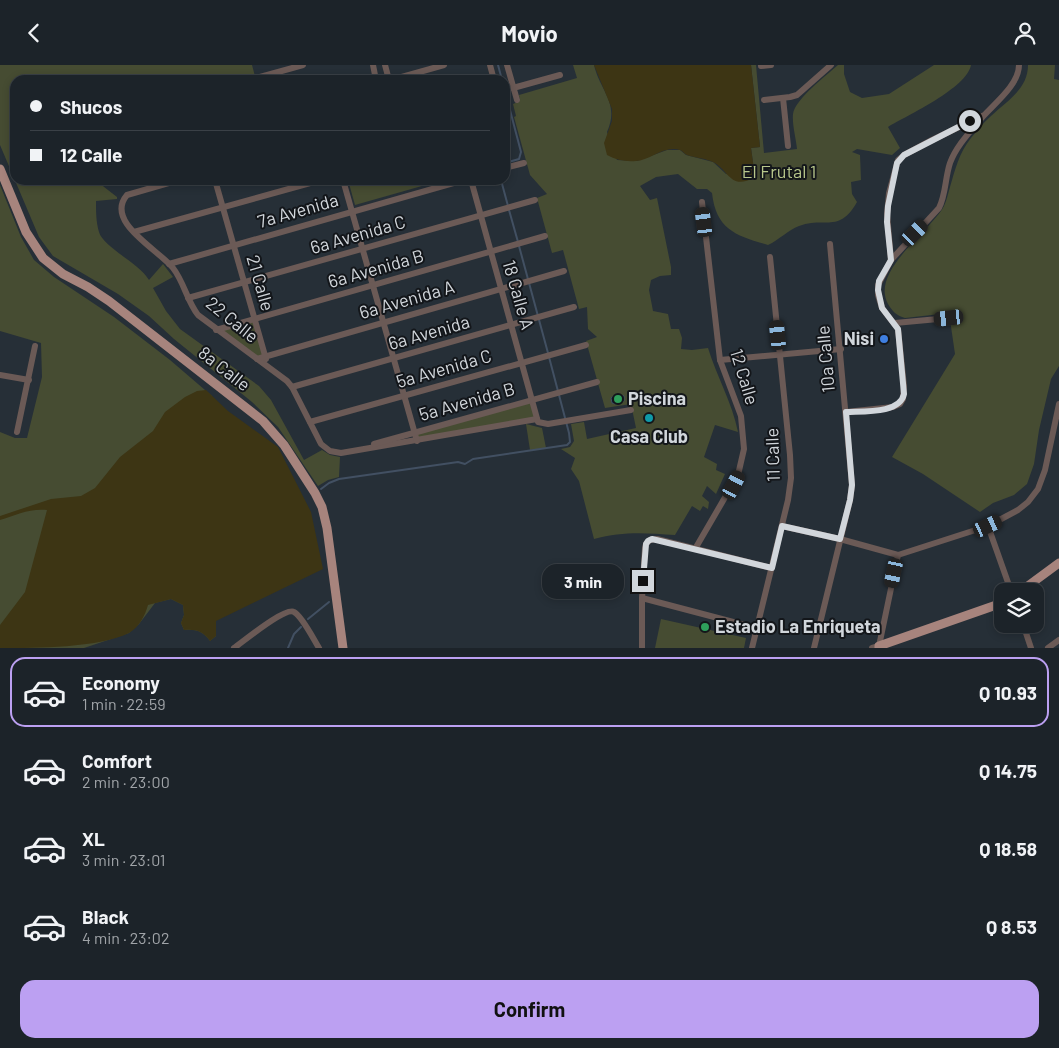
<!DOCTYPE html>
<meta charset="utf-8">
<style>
body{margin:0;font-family:Barlow,sans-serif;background:#252b31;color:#f1f3f6;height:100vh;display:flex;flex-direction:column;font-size:19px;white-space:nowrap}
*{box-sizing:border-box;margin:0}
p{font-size:16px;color:#a0a4a8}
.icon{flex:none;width:28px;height:28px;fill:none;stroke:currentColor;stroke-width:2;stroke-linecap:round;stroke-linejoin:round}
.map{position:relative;height:583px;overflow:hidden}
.details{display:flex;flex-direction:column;background:#1c2329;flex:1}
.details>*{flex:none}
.banner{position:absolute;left:10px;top:10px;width:500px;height:110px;border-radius:15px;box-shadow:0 2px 8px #0003,0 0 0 1px #3a4046;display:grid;align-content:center;height:110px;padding:0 20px;background:#1c2329}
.tools{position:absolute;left:994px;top:518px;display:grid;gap:10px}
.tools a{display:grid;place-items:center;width:50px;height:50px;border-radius:10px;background:#1c2329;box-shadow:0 2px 8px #0003,0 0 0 1px #3a4046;font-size:25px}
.end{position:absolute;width:22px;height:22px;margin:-11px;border:6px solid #d1d6db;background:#111;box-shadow:0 0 0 2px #111}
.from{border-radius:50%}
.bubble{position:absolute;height:35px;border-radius:15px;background:#1c2329;box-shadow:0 2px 8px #0003,0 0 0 1px #3a4046;font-size:16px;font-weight:700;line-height:35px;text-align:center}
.car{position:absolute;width:15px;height:30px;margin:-15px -8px;border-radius:6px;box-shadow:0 0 4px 1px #0007;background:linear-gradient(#222 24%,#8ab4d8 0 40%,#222 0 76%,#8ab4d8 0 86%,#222 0)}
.banner b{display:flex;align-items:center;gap:18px;height:48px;font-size:19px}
.banner b+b{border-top:1px solid #3a4046}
.banner i{width:12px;height:12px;background:#f1f3f6}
ul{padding:9px 0 0;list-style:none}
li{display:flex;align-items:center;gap:15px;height:70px;margin:0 10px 8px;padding:0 10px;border:2px solid transparent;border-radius:15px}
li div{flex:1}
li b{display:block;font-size:19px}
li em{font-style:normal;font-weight:700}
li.selected{border-color:#bca0f2}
li>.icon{width:45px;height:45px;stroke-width:1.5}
.action{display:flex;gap:10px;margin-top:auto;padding:10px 20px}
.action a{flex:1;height:58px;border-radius:15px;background:#bca0f2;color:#111;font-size:20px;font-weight:700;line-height:58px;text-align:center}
header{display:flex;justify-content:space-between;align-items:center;height:65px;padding:0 20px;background:#1c2329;font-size:22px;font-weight:700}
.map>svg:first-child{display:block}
.green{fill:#464c32}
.sand{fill:#3d3514}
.water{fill:#05172e;stroke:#425062}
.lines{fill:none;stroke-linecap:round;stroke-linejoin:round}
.stream{stroke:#425062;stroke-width:2}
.minor{stroke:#6b5a56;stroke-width:6}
.major{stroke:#a7847d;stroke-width:9}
.route{stroke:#d1d6db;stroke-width:6}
.shop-dot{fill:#3f7fe0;stroke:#13161a;stroke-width:2}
.leisure-dot{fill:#2e9e5b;stroke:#13161a;stroke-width:2}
.culture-dot{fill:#0f9aa8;stroke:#13161a;stroke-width:2}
.labels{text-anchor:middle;stroke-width:4;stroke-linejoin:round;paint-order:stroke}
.park-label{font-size:18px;fill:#b8c78b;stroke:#13161a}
.street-label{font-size:18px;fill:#d1d6db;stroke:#13161a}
.poi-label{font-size:18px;font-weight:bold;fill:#d1d6db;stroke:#13161a;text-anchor:start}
</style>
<header><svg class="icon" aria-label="back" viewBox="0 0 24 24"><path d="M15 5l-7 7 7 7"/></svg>Movio<svg class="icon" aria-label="person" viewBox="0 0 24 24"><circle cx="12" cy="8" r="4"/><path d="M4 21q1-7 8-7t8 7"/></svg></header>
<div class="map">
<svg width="1059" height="583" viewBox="0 0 1059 583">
<rect width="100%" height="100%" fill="#262f37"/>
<g class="green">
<path d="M0,0H252L256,15H15V115H108L99,118L117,132V134L96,136C96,146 96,157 99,167C103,182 139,198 149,215L163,199L173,212L153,223L166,246L180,264L259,321L271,335L304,395L322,385L330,390L340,392L339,412L328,415L318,421L278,362L252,337L174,274L149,251L118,229L53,191L39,172L0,80Z"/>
<path d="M573,0H594C600,26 620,38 607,67L617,95L637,96L667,85H680L686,90L713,97L726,109L755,112L751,83L760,82L751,0H756L764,88L797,84C796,73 792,60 793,49C795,34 827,10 838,0H844V9L850,27L862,33L889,29L934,0H971C967,23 908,50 888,62L900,83L892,90L857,84L852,87L860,90L861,115L851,117L852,129L857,137C839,169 825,151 799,161C788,165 779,175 768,180C737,171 716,165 712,128L707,124H697L678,109L656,112L640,121L650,135L657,133L671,202V210L660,211L651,215L649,225L653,246L668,249L671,264H679L682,273L681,284L692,285L708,283C717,312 732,337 738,367L715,360L704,392L717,399L716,405L725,409L716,429L707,421L702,431L709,437L708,444L703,441L700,446L692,441L675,470C646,468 623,466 594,474L579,416L571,404L575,393L561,384L570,382L574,376L571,359L584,357L587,374L636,363L631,339L605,343L586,276L597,272L588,264L587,242L579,244L563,185L552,188L537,133L547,129L530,110L514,52L516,51L513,39L520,36L519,30L577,13Z"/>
<path d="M1028,0H1055L1054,14L1059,15V301L1051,314L1039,365L1034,399L1027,419L1014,430L993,438L980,447L923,409L892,392L955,289L949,248L905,253C897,251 892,246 888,239C870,206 930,167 944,141C947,135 948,128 950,122C955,105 959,88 971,73C977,66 984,57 991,51C1007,36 1028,24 1028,0Z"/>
<path d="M348,115H443L355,140Z"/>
<path d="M0,120L21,172L34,195L54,212L114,252L170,295L212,331L189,369L216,571L210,576C203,566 196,564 184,565L181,558L184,550L183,540L171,534L155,538L139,559L129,568L84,583H0V367L15,373H27L42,312L41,278L0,266Z"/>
<path d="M255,255L265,291L257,294L216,265Z"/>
<path d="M532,334L537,354L417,376L415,368Z"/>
<path d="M526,359L542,363L546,383L530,385Z"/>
<path d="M661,554L746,573L744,583H655Z"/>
</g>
<g class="sand">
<path d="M594,0H751L760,82L751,83L755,112C730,126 730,106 713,97C705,93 695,93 687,90C684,89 683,86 680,85C664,80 649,96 636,96C626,97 616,95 607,90L604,78L612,56V44Z"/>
<path d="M206,325L228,346L278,382L311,447L323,504L216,556V571L210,576C203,566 196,564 184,565L181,558L184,550L183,540L171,534L148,540C145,551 139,562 129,568C97,583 38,583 0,583V560L25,527L47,445C31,443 15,450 0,455V451L51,434L81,431L95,423L120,392L153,366L165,347L185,332L197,326Z"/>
</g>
<path class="water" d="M616,329L624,331V336L617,339L612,338L611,333Z"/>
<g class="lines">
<g class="stream">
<path d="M498,0L502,15"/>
<path d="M505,26L521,87L519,94L505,98"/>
<path d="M501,115L508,141"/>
<path d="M509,145L518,177"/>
<path d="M519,181L548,288"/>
<path d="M321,424L329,418L339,414L458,397L465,399L473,394L567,380L570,377L569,368L549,292"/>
<path d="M308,554L329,537"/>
<path d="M288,583L294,569L301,562"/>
</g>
<g class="minor">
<path d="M373,0L376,15"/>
<path d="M385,0L389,15"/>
<path d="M490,0L494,15"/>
<path d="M507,0L517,35"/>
<path d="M761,1L771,0"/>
<path d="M260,12L303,0"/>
<path d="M391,15L444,0"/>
<path d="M513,23L560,10"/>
<path d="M783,33L788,81"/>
<path d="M764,35L790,32L797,30L831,0"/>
<path d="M505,103L524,98"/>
<path d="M179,115L127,130C104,157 159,185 173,203C184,217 187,236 198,250L287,316L292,322L321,379L330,386L341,388L537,354"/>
<path d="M215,115L266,294"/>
<path d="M343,115L417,376"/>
<path d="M471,115L538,357L548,359L631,345"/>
<path d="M134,167L321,115"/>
<path d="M891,195L887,149L889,128L898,95L904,90L932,75L982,51"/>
<path d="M169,199L464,115"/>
<path d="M188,233L535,135"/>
<path d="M895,258L949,253"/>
<path d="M216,265L545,171"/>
<path d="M257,294L564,206"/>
<path d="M720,295L841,284"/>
<path d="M0,310L29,315"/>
<path d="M292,322L574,242"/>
<path d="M846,347L893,342L900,339L903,334L904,321L898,264L882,243L878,230V220L891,195L939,143C946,129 945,113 950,98C956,82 968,69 979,56C991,41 1019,21 1019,0"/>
<path d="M310,357L586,280"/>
<path d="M17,367L35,281"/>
<path d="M374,379L597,317"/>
<path d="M782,461L840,474L898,490L988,461L1018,445L1028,437L1038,424L1045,405L1059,339"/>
<path d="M988,461L1011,526"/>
<path d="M695,484L738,410L744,384L741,351L720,295L702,137"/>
<path d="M642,533L756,563"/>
<path d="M1023,559L1031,583"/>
<path d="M234,583C244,576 285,542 294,547C302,551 314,575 319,583"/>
<path d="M642,583V533L645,483L646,479L650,475L657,474L771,503"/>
<path d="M752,583L788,435L791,413L790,390L770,192"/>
<path d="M814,583L850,435L852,420L830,179"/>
<path d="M872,583L879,581L898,490"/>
<path d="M1048,583L1059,575"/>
</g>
<g class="major">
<path d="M0,104L26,167L43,193L63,209L88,222L109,236L263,356L284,380L315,428L322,442L327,463L343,583"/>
<path d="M1021,526L1059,498"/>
<path d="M879,583V581L1002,538"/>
</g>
</g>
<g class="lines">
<path class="route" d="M643,516L646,479L648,476L652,474L772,503L782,461L840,474L850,435L852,420L846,347C863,346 900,349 904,329L898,264L882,243L878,225L879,216L891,195L887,157L888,141L897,98L904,90L970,56"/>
</g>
<circle class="shop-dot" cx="884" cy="274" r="5"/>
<g class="leisure-dot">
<circle cx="618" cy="334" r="5"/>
<circle cx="705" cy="562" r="5"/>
</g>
<circle class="culture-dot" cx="649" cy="353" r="5"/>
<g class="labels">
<g class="park-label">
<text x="779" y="113">El Frutal 1</text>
</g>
<g class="street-label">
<text transform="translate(298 146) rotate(-16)" y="6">7a Avenida</text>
<text transform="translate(358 170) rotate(-16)" y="6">6a Avenida C</text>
<text transform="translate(376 204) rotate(-16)" y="6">6a Avenida B</text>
<text transform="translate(260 218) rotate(74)" y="6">21 Calle</text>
<text transform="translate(518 230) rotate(74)" y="6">18 Calle A</text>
<text transform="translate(407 235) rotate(-16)" y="6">6a Avenida A</text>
<text transform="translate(232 255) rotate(39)" y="6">22 Calle</text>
<text transform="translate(429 268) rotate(-16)" y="6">6a Avenida</text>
<text transform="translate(826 294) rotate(-95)" y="6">10a Calle</text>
<text transform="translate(224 304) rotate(38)" y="6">8a Calle</text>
<text transform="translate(444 304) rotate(-16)" y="6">5a Avenida C</text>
<text transform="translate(744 312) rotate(73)" y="6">12 Calle</text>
<text transform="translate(467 337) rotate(-16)" y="6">5a Avenida B</text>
<text transform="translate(773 390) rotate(-92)" y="6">11 Calle</text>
</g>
<g class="poi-label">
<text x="874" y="280" text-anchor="end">Nisi</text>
<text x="628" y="340">Piscina</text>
<text x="649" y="378" text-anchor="middle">Casa Club</text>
<text x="715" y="568">Estadio La Enriqueta</text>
</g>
</g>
</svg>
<div class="tools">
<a><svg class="icon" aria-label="layers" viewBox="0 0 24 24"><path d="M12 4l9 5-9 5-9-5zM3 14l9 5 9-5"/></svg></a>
</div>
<i class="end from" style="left:970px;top:56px"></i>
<i class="end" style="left:643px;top:516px"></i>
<div class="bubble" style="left:542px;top:499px;width:82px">3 min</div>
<i class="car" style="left:704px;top:157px;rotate:353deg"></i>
<i class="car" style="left:915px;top:168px;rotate:45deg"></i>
<i class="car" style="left:949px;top:253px;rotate:264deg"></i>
<i class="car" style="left:778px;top:270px;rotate:354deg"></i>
<i class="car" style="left:734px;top:420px;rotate:28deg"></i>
<i class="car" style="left:988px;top:461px;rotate:65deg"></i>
<i class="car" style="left:894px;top:508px;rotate:192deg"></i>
<div class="banner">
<b><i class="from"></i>Shucos</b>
<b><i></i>12 Calle</b>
</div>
</div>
<section class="details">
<ul>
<li class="selected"><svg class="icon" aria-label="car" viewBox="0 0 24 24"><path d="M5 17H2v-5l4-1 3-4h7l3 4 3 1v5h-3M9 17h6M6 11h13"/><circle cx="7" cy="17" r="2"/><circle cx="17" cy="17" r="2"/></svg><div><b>Economy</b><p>1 min · 22:59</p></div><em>Q 10.93</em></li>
<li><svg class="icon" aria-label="car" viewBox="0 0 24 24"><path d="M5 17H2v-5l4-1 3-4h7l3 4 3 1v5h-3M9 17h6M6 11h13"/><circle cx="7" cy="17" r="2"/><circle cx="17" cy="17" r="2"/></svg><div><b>Comfort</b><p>2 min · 23:00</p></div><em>Q 14.75</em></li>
<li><svg class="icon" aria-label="car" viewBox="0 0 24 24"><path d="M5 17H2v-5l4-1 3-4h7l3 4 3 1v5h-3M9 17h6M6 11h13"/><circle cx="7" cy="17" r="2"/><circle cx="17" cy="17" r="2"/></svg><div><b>XL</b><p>3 min · 23:01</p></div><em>Q 18.58</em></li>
<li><svg class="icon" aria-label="car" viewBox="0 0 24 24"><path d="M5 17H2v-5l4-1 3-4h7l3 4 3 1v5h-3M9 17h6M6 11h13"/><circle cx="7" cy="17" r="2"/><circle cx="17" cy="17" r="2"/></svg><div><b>Black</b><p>4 min · 23:02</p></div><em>Q 8.53</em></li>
</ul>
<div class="action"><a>Confirm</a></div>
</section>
